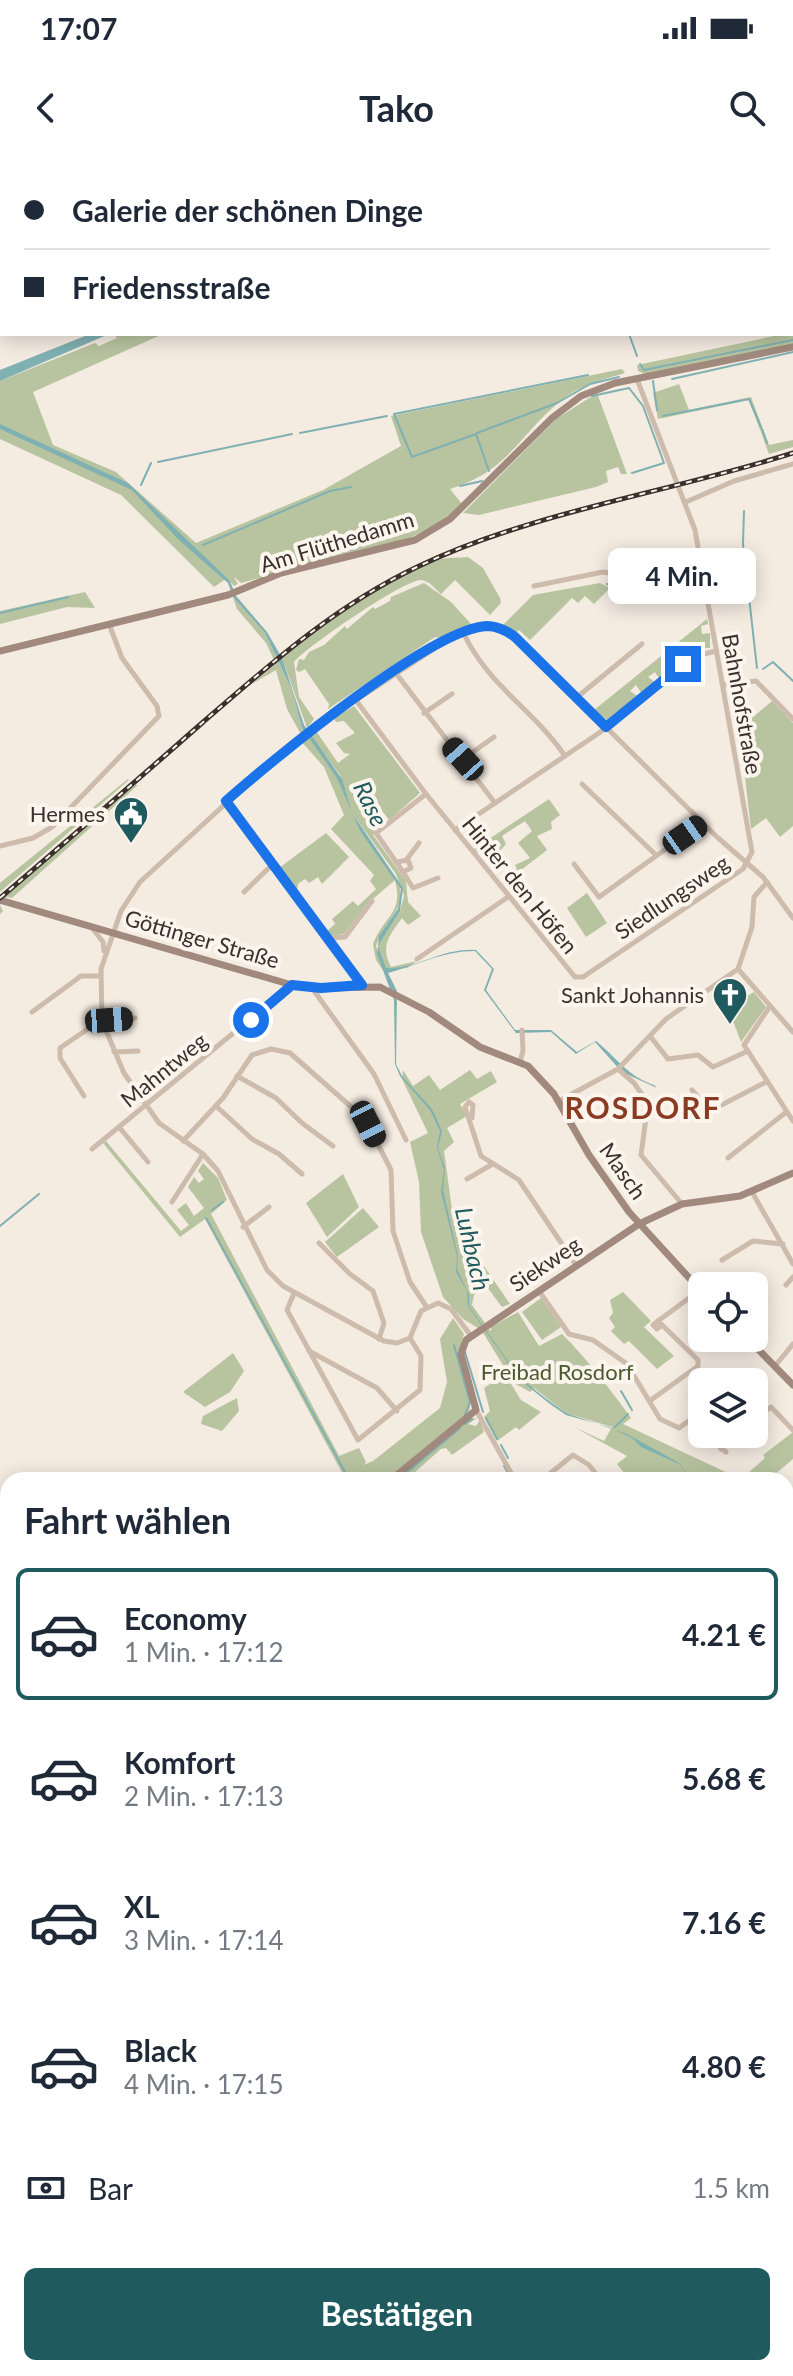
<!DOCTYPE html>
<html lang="de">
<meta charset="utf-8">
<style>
body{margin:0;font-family:Lato,sans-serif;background:#f6f6f7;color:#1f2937;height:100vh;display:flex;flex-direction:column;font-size:30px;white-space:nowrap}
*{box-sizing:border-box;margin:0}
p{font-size:26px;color:#747a83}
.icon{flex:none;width:44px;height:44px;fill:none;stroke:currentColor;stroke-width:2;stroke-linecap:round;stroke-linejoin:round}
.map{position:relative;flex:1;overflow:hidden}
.side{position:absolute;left:0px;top:1312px;width:794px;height:904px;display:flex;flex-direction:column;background:#fff;border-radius:24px 24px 0 0;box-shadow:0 4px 20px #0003}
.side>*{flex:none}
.banner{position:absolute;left:0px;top:0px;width:794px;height:176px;box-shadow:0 4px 20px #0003;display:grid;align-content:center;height:176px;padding:0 24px;background:#fff}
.buttons{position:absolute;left:688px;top:1112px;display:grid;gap:16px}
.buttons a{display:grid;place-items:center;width:80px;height:80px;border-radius:12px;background:#fff;box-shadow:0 4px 20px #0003;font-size:40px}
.end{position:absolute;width:36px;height:36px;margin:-18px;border:10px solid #1a73e8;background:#fff;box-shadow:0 0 0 4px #fff}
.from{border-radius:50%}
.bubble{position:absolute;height:56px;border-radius:12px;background:#fff;box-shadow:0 4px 20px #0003;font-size:26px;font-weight:700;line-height:56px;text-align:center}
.car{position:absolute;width:24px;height:48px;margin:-24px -12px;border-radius:10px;box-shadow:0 0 6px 2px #0007;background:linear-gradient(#222 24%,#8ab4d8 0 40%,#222 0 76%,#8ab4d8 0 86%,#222 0)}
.banner b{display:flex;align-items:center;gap:28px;height:76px;font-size:30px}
.banner b+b{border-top:2px solid #e0e1e3}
.banner i{width:20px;height:20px;background:#1f2937}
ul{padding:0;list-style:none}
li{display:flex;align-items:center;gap:24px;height:132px;margin:0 16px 12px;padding:0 8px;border:4px solid transparent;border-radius:12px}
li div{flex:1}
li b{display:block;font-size:30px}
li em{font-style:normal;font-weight:700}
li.selected{border-color:#1f5a5e}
li>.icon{width:72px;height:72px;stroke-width:1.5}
h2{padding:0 24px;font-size:36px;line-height:96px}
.pay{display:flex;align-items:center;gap:20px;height:88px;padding:0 24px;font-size:30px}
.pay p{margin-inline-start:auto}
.cta{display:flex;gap:16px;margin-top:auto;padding:16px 24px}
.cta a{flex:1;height:92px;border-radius:12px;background:#1f5a5e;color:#fff;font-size:32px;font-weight:700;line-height:92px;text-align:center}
.status{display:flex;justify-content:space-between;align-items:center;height:56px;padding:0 40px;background:#fff;direction:ltr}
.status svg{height:22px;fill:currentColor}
header{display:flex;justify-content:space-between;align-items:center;height:104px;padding:0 24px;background:#fff;font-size:36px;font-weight:700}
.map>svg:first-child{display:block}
.green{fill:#b8c4a0}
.water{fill:#7fb0b2}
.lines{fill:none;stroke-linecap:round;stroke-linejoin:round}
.stream{stroke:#7fb0b2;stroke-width:2}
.river{stroke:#7fb0b2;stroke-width:8}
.street{stroke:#cdbbac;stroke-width:5}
.secondary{stroke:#a18a7d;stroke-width:7}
.highway{stroke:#5c4a42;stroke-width:10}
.rail-casing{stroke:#3b302b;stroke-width:5}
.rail{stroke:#fbf5ee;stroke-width:2;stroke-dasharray:6;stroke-linecap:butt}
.route{stroke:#1a73e8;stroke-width:10}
.labels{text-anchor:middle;stroke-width:8;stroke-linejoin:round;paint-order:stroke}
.street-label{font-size:22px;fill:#3b302b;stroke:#fbf5ee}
.poi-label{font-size:22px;fill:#3b302b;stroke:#fbf5ee;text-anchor:end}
.park-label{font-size:22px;fill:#4a5a2e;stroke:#fbf5ee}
.water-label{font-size:24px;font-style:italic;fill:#1f5a5e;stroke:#fbf5ee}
.district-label{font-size:30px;font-weight:bold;letter-spacing:2px;fill:#8c3b22;stroke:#fbf5ee}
</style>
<div class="status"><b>17:07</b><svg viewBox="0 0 49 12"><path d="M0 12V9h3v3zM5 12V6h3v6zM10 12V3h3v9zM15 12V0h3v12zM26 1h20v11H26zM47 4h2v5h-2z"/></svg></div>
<header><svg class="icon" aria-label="back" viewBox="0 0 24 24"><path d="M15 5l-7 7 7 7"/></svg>Tako<svg class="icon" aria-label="search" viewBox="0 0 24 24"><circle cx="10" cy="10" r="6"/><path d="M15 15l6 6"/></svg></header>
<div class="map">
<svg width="793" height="2216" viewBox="0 0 793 2216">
<rect width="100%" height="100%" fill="#f4ebe1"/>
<g class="green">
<path d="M793,172V185L645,214L638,211L637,205Z"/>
<path d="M114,174H163L33,232L53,285L116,312L196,383L323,330L401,286L391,256L622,209L625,213C605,219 584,224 567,236C520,271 512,310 450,329L462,344L444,360L408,379L241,423L234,417L238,424L234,426L227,418L214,427L121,335L0,279V221L95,183L99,186L117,178Z"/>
<path d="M679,224L689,250L751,237L769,285L793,280V287L769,294L749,240L658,259L653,233Z"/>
<path d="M597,233L627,314H621L618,307L606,311L608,322L596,327L479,355L463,353L556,259Z"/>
<path d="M468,397L483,408L500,438L501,443L490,455L455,420L441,434C435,429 430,421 421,420C405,419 306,487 294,502L299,537L314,559L307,568L282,498C317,470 400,406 442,399C450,397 460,398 468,397Z"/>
<path d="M424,423L451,442L472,465L443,478L435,477L328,549L329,544L305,509L299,512L296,510L299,499L304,500L309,492L324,485L345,466L347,469L373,447L375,449L390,441L391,437Z"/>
<path d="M600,423L610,428L594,444L585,436L578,443L572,438L530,480L519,470L516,473L503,465L533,435Z"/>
<path d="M85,432L95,448L67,447L0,464V451Z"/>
<path d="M233,437L265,473L292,530L302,568L338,618L360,671L399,723C407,750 384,762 376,786L384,812L376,800L373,784C384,755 404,754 395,720L367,744L344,774L330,776L327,771L335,764L332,759L353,741L358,746L376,729L370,721L374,715L331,669L344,655L324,607L301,581L303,578L287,549L276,510L252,524L276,504L266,483L237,449Z"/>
<path d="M707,459L708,464L701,466L702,474L710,473V488H699L660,520L655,512L648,517L656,523L642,534L636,525L630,531L639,537L608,561L594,550Z"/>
<path d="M772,541L793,563V666L780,677L766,658L751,669L744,608L735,572Z"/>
<path d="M354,546L420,633L389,660L366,629L358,636L366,646L362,650L366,655L370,652L381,667L373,675L406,721L408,742L421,756L408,765L402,758C389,776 380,786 391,807L417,801L407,808L386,809L378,786L400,751L404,736L396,714L352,653L340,615L310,575L316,571L338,603L350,594L344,593L336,583L355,573L344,561L336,562L334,558Z"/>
<path d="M128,619L129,620L0,732V723Z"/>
<path d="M135,625H138L12,738L7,737L0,745L3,751L0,754V741L8,734Z"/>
<path d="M549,639L560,655L551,662L552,669L537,676L547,690L502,725L508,712L517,709L515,705L530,698L518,683L532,671L525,661L502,676L506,684L499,692H494L488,684L477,693L474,689Z"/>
<path d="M326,673L349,697L322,724L318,717L309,723L305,719L298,724L297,732L279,708Z"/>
<path d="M587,733L607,763L586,777L567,748Z"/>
<path d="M754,832L766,847L741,882L730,853L724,850Z"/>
<path d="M403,910L413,926L429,915L440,930L470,910L477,919L491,911L497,922L460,944L467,956L447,968L454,982L444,991L452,1050L465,1095L468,1098L475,1093L510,1144L502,1147L487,1127L474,1135L472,1145L485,1163L478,1168L463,1159L443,1137L421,1072L419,1022L410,982L428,973L402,919Z"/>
<path d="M106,981L181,1071L189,1065L177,1050L186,1043L194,1056L204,1048L188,1027L194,1017L199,1023L204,1019L198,1011L203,1003L218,1018L227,1040L211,1054L339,1296L359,1288L366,1302L364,1305L373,1301L440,1248L447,1222L440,1179L453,1158L464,1174C452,1204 476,1224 469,1251L387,1320H346L205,1059L180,1077L103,983Z"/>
<path d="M343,1014L359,1047L327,1077L306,1043Z"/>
<path d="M363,1048L379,1067L337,1097L325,1082Z"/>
<path d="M623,1132L651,1161L644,1167L674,1196L657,1209L629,1181L624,1184L611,1171L615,1167L609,1158L613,1153L610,1140Z"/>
<path d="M541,1138L561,1167L542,1180L522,1152Z"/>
<path d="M518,1152L539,1186L562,1174C587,1199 610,1229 631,1258L623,1264L732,1315L730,1320H630L617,1304L627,1296L574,1267L604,1281L612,1267L566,1253L534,1228L530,1232L514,1223L482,1171L488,1168L491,1171V1167Z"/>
<path d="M233,1193L244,1211L230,1232L205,1247L183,1232Z"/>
<path d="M505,1214L521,1240L541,1252L519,1270L516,1267L497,1281L484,1257L490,1251L484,1228Z"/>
<path d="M237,1238L239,1251L222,1271L201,1264L203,1256Z"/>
<path d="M477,1258L468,1264L476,1266L480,1260L484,1272L452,1295L446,1288L441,1289L406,1320H394L469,1259Z"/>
<path d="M793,1272V1299L768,1320H740L765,1298L763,1295Z"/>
<path d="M0,1865L8,1869V1970L5,1968L0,1976Z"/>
</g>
<g class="water">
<path d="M90,174H109L0,221V210Z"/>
<path d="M0,264L128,323L230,421L236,436L267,472L282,498L304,565L342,619L352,653L403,728L400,751L378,786L386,808C417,810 440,788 476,790L494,809L486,830L515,870H551L577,892L596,881C617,898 627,916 654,925L657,928L622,912L595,882L576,894L551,872L516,873L484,830L492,809L475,791C444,791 417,805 388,813L397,831L396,904L402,916L432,949L442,971L438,988L445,1008L443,1030L458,1096L457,1109L469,1135V1146L520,1218L544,1237L566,1253L627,1274L679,1303L692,1320L679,1304L641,1287L632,1278L609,1267L566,1255L550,1244L520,1220L468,1146L467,1131L456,1112L457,1096L441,1032L444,1010L437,987L440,971L430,950L400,916L395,904L394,840L377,794L379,776L398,749L401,729L360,671L337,618L302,568L292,530L265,473L233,437L228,423L180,381L132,330L0,269Z"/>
</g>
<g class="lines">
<g class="stream">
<path d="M74,0V2"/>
<path d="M343,2L346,0"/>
<path d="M629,174L637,196"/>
<path d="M640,204L644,210L793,180"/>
<path d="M672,219L793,192"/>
<path d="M653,221L657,250"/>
<path d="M592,236L629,228L643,246L664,303L632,313"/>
<path d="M663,256L749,239L761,267"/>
<path d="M762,269L767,283"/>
<path d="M300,273L387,256"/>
<path d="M477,273L557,243L590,224L619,217"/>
<path d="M158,302L292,274"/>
<path d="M489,311L476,274L412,297L394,254L588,215"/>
<path d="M141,325L151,303"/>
<path d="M460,326L482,321"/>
<path d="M744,351L743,384L757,508"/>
<path d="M203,385L330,331L351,327"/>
<path d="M607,424L628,433"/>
<path d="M0,453L68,437"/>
<path d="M763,509L773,502L793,521"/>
<path d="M212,1050L223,1042"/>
<path d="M206,1058L345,1312"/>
<path d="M0,1066L39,1034"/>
<path d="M454,1185L470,1242L465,1255"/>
<path d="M465,1192L483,1252"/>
<path d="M621,1231L632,1250"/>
<path d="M486,1258L497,1279"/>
<path d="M465,1264L472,1259"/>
<path d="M615,1267L628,1254"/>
<path d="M501,1285L508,1298"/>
<path d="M504,1306L512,1320"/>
<path d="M516,1314L520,1320"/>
<path d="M398,1320L460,1268"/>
<path d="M786,1539L793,1533"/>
<path d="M7,1575L8,1576"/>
<path d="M0,1621L8,1606"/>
<path d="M0,1726L7,1732"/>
<path d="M786,1737L793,1745"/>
<path d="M0,1826L8,1830"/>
<path d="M0,1947L8,1952"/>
<path d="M786,2180L793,2182"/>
<path d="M786,2205L793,2207"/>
<path d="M452,2208L456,2216"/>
<path d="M270,2216L284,2208"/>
<path d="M763,2216L770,2208"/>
</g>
<path class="river" d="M254,2V0"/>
<g class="street">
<path d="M686,342L734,321L793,304"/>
<path d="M534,426L603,412L648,420L700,397"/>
<path d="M463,472C488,526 533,549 565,596"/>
<path d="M395,512L495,643"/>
<path d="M723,525L756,521L793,559"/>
<path d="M576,538L642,484"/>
<path d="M355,539L426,634L575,817H583L743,709L752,692L695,370L637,219"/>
<path d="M424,553L452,534"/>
<path d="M463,599L494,577"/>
<path d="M582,624L656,695"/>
<path d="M226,641L362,825"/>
<path d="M455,670L599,573L692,497L716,491"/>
<path d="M0,686L33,678L52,667L159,556L157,546L122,498L109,464"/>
<path d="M407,699L419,683"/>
<path d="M397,702L408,700L411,708L403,712L376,673L426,634"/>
<path d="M574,704L599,737L702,663"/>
<path d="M403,712L413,728L438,718"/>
<path d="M244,732L273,704"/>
<path d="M93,769L103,782L104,791"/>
<path d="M328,778L345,777L372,741"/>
<path d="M417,799L508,737"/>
<path d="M738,809L752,767L754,737L767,722"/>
<path d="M738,809L793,872"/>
<path d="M312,828L374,914L406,980"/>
<path d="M770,846L744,885L793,961"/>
<path d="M32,852L81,816H100"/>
<path d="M650,876L668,899L698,895L713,907L748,891"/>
<path d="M114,892L138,891"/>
<path d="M520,902L523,891L522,870"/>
<path d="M618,909L634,923L648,943L641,995L682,1044"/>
<path d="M237,916L276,938L302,963L333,986"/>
<path d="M692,930L710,951L766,922"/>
<path d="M84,936L60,898V888L95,864L135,858"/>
<path d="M559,941L618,909L666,859L738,809"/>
<path d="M216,946L252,979L279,994L302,1014"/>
<path d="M472,958L473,945L469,942L465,947L481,996L519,1020L576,1105"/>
<path d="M119,967L148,1002"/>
<path d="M183,981L223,938L252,895L271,889L290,893L365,959L391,1010L393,1071L410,1122L426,1146"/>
<path d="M92,989L292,825"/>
<path d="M728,998L785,953"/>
<path d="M467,1019L491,1005"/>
<path d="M752,1032L793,1104"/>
<path d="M172,1042L203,994"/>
<path d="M243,1067L269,1047"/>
<path d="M319,1083L350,1114L373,1131L384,1163L379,1179"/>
<path d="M722,1100L753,1081L783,1084"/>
<path d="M786,1125L793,1117"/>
<path d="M539,1131L569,1174L593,1180L627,1204L660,1259L679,1268L702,1251"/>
<path d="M294,1133L287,1150L358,1280L420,1230L421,1196L410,1178"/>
<path d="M658,1161L653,1165L657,1169L662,1165"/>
<path d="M471,1176L451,1149L438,1143L421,1151L410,1178L397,1183L384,1181L283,1126L267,1110L218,1011L203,994L159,963L124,913L102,861L101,809L121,751L140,722L294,581L452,477L487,466L501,469L515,477L717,677L763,717L793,758"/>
<path d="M309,1191L377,1228L397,1251"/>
<path d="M775,1206L793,1184"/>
<path d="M651,1240L698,1206V1200L658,1161L700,1130"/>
<path d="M476,1250L515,1320"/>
<path d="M754,1260L771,1247L793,1270"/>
<path d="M737,1274L746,1283"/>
<path d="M711,1279L726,1292"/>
<path d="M721,1289L736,1274"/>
<path d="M542,1320L573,1295L589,1305L601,1320"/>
<path d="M0,1565L8,1566"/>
<path d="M786,1744L793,1752"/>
<path d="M0,2014L8,2015"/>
<path d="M786,2202L793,2204"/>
<path d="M0,2204L24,2215L50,2208"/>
<path d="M759,2216L767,2208"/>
</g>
<g class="secondary">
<path d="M0,491L228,435L281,413L415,380L450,359L552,258L581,236L615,223L793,187"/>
<path d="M0,740L292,825L321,828L380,827L429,852L480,887L528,906L554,934L589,995L629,1052L702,1132"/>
<path d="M747,1178L793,1225"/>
<path d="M391,1320L476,1250L461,1194L466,1180L639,1064L682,1044L740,1036L793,1013"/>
<path d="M0,1430L8,1441"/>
<path d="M0,1631L8,1620"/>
</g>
<g class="highway">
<path d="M786,1888L793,1884"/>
<path d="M786,1900L793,1896"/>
<path d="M210,2216L224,2208"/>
<path d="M229,2216L243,2208"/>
</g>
<defs>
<g id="rail">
<path d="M0,738C68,680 135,622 202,563C269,505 335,446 417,407C531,352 671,332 793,293"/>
<path d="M0,1854L8,1858"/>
<path d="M786,2160L793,2162"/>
</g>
</defs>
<use href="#rail" class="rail-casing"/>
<use href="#rail" class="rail"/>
</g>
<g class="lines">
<path class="route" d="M251,860L292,825L321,828L362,825L226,641C271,601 432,468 487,466C498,466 507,471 515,477L606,567L683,504"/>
</g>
<defs>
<symbol id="civic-pin" viewBox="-11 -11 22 30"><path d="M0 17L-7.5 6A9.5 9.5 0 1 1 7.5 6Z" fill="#1f5a5e" stroke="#fbf5ee"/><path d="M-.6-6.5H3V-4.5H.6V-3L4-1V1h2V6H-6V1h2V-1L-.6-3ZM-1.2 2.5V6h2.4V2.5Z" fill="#fff"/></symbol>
<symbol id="church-pin" viewBox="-11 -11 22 30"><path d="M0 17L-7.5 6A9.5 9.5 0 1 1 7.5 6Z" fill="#1f5a5e" stroke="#fbf5ee"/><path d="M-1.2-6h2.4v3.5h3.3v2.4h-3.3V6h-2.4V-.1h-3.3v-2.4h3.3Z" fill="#fff"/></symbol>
</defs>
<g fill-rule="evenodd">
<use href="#civic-pin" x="111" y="634" width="40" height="54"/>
<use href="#church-pin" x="710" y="815" width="40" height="54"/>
</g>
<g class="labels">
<g class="street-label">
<text transform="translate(337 382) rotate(-17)" y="8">Am Flüthedamm</text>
<text transform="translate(742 544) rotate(80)" y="8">Bahnhofstraße</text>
<text transform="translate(520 725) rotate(51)" y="8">Hinter den Höfen</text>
<text transform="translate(672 737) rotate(-34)" y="8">Siedlungsweg</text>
<text transform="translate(202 779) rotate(16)" y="8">Göttinger Straße</text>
<text transform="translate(164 910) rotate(-39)" y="8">Mahntweg</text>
<text transform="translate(623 1011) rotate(55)" y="8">Masch</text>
<text transform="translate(545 1104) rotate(-34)" y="8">Siekweg</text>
</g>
<g class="poi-label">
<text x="105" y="662">Hermes</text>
<text x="704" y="843">Sankt Johannis</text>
</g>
<g class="park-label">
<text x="557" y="1220">Freibad Rosdorf</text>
</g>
<g class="water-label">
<text transform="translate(370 644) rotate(64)" y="8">Rase</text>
<text transform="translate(472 1089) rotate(77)" y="8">Luhbach</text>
</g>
<g class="district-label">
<text x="643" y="959">ROSDORF</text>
</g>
</g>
</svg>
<div class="buttons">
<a><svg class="icon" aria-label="locate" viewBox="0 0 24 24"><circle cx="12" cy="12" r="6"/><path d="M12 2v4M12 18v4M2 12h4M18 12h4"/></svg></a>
<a><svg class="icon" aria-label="layers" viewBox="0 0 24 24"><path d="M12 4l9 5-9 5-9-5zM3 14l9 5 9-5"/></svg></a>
</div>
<i class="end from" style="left:251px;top:860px"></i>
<i class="end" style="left:683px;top:504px"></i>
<div class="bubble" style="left:608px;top:388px;width:148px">4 Min.</div>
<i class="car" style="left:463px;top:599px;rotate:318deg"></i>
<i class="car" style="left:685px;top:675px;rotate:55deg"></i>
<i class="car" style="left:109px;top:860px;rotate:86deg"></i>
<i class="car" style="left:368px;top:964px;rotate:153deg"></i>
<div class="banner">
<b><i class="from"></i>Galerie der schönen Dinge</b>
<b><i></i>Friedensstraße</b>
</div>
<section class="side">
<h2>Fahrt wählen</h2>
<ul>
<li class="selected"><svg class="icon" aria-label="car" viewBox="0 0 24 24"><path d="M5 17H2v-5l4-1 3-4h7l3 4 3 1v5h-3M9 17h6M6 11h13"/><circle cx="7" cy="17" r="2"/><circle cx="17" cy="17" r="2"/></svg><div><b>Economy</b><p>1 Min. · 17:12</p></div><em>4.21 €</em></li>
<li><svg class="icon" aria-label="car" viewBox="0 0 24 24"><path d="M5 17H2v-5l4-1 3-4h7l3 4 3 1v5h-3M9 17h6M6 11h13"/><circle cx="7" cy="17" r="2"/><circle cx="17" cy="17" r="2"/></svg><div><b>Komfort</b><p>2 Min. · 17:13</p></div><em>5.68 €</em></li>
<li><svg class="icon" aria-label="car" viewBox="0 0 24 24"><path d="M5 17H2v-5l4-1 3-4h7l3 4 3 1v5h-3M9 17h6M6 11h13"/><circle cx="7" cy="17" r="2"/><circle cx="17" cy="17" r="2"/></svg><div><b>XL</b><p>3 Min. · 17:14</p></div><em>7.16 €</em></li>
<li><svg class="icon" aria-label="car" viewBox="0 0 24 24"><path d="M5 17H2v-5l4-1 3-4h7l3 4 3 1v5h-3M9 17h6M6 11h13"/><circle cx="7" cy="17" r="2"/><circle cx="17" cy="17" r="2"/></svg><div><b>Black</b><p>4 Min. · 17:15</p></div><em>4.80 €</em></li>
</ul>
<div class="pay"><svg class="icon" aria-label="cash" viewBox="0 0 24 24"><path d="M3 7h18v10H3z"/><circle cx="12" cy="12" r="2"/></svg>Bar<p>1.5 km</p></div>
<div class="cta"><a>Bestätigen</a></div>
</section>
</div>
